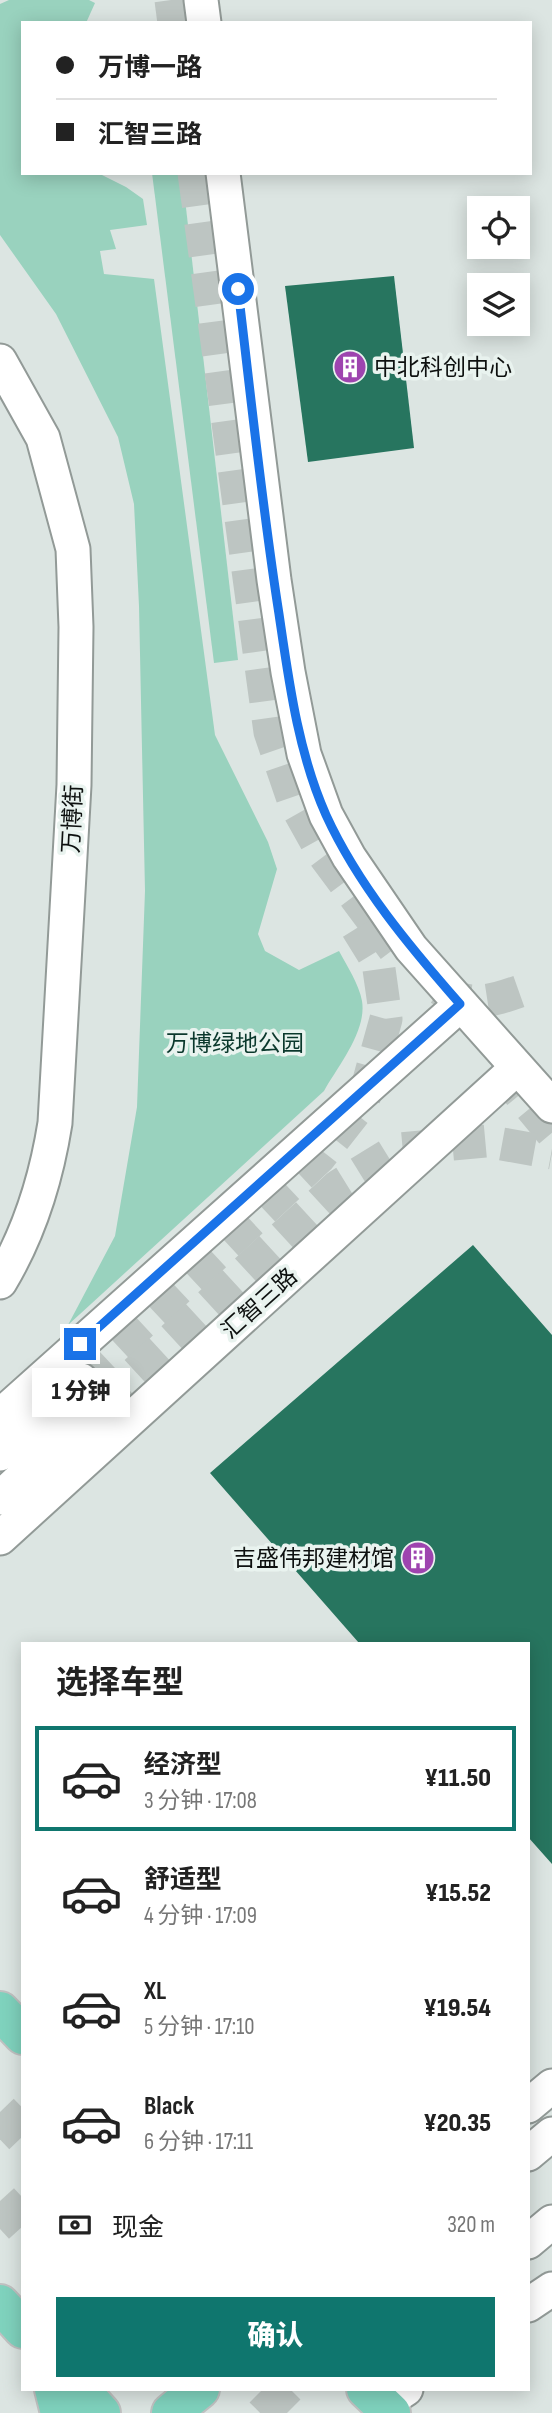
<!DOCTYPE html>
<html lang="zh">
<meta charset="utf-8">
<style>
body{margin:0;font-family:"Sofia Sans Condensed","Noto Sans SC",sans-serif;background:#f2f2f2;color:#222;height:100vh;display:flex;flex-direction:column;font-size:26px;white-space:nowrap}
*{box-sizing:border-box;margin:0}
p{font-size:23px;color:#767676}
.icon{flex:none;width:38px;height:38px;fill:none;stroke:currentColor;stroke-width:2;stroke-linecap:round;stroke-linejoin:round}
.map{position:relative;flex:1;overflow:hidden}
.side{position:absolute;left:21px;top:1642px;width:509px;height:749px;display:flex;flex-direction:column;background:#fff;border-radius:0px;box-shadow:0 4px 18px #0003}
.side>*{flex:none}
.banner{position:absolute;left:21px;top:21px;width:511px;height:154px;border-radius:0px;box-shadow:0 4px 18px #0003;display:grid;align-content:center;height:154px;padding:0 35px;background:#fff}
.buttons{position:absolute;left:467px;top:196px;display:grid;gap:14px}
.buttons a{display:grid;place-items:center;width:63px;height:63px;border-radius:0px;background:#fff;box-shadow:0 4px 18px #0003;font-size:35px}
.end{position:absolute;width:32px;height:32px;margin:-16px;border:9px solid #1a73e8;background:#fff;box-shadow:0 0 0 4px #fff}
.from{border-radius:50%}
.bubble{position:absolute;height:49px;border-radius:0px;background:#fff;box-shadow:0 4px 18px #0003;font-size:23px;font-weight:800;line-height:49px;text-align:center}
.banner b{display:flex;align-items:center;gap:24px;height:66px;font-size:26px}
.banner b+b{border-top:2px solid #e0e0e0}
.banner i{width:18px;height:18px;background:#222}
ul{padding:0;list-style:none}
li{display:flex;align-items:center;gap:21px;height:105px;margin:0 14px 10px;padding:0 21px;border:4px solid transparent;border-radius:0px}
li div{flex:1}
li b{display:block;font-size:26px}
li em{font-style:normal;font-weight:800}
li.selected{border-color:#0f766e}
li>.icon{width:63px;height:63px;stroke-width:1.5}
h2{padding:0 35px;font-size:32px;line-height:84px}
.pay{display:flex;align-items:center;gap:18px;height:77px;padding:0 35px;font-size:26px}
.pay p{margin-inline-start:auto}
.cta{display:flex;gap:14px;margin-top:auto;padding:14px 35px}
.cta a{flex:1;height:80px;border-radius:0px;background:#0f766e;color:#fff;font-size:28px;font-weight:800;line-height:80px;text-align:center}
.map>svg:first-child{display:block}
.green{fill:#99d2be}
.building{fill:#27755f}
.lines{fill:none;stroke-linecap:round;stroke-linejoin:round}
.secondary-tunnel{stroke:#bdc5c2;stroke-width:33;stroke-dasharray:33 17;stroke-linecap:butt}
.highway-tunnel{stroke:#bdc5c2;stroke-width:38;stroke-dasharray:38 19;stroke-linecap:butt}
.secondary-casing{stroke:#929a97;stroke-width:37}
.primary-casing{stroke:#c0c1c1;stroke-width:42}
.secondary{stroke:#fff;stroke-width:33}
.primary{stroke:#7fd2bd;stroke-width:38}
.route{stroke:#1a73e8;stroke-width:9}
.labels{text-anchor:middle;stroke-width:7;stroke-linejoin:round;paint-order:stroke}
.poi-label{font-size:23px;fill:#0d100f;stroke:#e9f3ef;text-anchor:start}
.street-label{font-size:23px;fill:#0d100f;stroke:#e9f3ef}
.park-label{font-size:23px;fill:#0a382c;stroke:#e9f3ef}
</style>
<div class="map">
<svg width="552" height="2413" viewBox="0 0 552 2413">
<rect width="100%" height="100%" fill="#dce5e2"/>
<g class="green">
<path d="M9,0H89L95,3L86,23H23V173H98L126,187L143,199L147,225L110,230L116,249L100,251L104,274L154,279L215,735L268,842L277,869L258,934L265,951L299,970L339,951C347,966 359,984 362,1001C367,1031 338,1066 324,1091L68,1325L115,1236L137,1107L145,891L139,606L134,504L118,437L56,314L0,235V4Z"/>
<path d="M152,173H182L238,660L214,663Z"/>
</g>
<g class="building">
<path d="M394,276L414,448L308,462L285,286Z"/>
<path d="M473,1245L552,1335V1864L528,1837V1643H359L210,1473Z"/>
</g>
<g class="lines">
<g class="secondary-tunnel">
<path d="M171,0L174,23"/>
<path d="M194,173L270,732L294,802L323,854L394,949"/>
<path d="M440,989C470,1009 492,1001 523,990"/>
<path d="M499,1069L552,1133"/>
<path d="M81,1380L319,1158L363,1102L386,1019L378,962L357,928"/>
<path d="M99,1406L338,1186L398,1149L486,1141L552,1153"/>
</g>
<g class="highway-tunnel">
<path d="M0,2112L23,2136"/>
<path d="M0,2201L23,2226"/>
<path d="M263,2389L287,2413"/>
</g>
<defs>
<g id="secondary">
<path d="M201,0L204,23"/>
<path d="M223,173L274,580L288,672L304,754L326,815L349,857L411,948L552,1106"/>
<path d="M0,361L43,438L73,549L76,627L74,785L55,1123C46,1180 30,1232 0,1282"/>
<path d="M0,1416L460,1005"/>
<path d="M0,1454L81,1380"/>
<path d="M0,1498L99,1406"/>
<path d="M0,1538L517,1068"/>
<path d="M528,2106L552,2086"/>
<path d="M528,2154L552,2134"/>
<path d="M528,2242L552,2222"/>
<path d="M528,2305L552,2289"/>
<path d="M382,2405L406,2389"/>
</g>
<g id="primary">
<path d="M0,2011L23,2035"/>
<path d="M0,2304L23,2329"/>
<path d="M54,2389L60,2413"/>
<path d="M79,2389L101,2413"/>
<path d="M366,2389L391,2413"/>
<path d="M171,2413L200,2389"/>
</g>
</defs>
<use href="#secondary" class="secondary-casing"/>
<use href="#primary" class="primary-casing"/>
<use href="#secondary" class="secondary"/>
<use href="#primary" class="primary"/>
</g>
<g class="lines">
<path class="route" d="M80,1344L460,1004C410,947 358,885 326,815C298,752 289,682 279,614C262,506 251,397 238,289"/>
</g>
<defs>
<symbol id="building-disc" viewBox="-11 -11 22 22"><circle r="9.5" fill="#9e44af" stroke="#e9f3ef"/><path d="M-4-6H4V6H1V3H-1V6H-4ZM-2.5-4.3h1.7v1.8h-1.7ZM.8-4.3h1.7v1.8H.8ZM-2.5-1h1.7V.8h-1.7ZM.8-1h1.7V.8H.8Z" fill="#fff"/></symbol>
</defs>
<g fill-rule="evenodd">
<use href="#building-disc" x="331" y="348" width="38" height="38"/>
<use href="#building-disc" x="399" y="1539" width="38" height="38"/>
</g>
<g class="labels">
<g class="poi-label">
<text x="374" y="375">中北科创中心</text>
<text x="394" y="1566" text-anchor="end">吉盛伟邦建材馆</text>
</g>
<g class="street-label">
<text transform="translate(72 819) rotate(-87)" y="8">万博街</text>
<text transform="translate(259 1303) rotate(-42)" y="8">汇智三路</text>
</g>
<g class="park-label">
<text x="235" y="1051">万博绿地公园</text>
</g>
</g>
</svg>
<div class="buttons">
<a><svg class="icon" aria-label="locate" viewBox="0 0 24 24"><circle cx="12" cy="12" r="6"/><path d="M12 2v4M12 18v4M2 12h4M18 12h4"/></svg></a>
<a><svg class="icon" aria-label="layers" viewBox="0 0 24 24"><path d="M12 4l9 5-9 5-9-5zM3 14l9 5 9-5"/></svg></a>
</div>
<i class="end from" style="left:238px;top:289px"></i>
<i class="end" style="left:80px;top:1344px"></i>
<div class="bubble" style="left:32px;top:1368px;width:98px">1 分钟</div>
<div class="banner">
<b><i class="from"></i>万博一路</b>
<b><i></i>汇智三路</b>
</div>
<section class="side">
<h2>选择车型</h2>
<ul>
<li class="selected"><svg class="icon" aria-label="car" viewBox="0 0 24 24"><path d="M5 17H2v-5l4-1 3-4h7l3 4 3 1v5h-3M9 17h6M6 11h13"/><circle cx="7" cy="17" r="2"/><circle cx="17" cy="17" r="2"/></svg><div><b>经济型</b><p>3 分钟 · 17:08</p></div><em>¥11.50</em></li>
<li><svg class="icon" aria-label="car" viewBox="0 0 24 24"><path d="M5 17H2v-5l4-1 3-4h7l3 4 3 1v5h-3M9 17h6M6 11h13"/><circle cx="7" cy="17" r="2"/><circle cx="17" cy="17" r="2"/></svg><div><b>舒适型</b><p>4 分钟 · 17:09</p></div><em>¥15.52</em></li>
<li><svg class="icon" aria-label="car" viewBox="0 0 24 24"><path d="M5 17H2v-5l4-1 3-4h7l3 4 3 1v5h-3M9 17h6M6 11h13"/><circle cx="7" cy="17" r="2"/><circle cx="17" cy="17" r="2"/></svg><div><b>XL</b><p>5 分钟 · 17:10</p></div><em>¥19.54</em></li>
<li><svg class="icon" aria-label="car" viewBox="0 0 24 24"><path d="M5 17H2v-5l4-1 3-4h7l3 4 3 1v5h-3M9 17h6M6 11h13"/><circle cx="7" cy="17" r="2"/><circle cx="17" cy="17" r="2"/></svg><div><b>Black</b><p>6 分钟 · 17:11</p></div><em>¥20.35</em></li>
</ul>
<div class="pay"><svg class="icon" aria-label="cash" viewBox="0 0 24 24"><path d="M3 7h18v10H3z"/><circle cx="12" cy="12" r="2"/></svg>现金<p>320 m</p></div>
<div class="cta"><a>确认</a></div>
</section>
</div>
